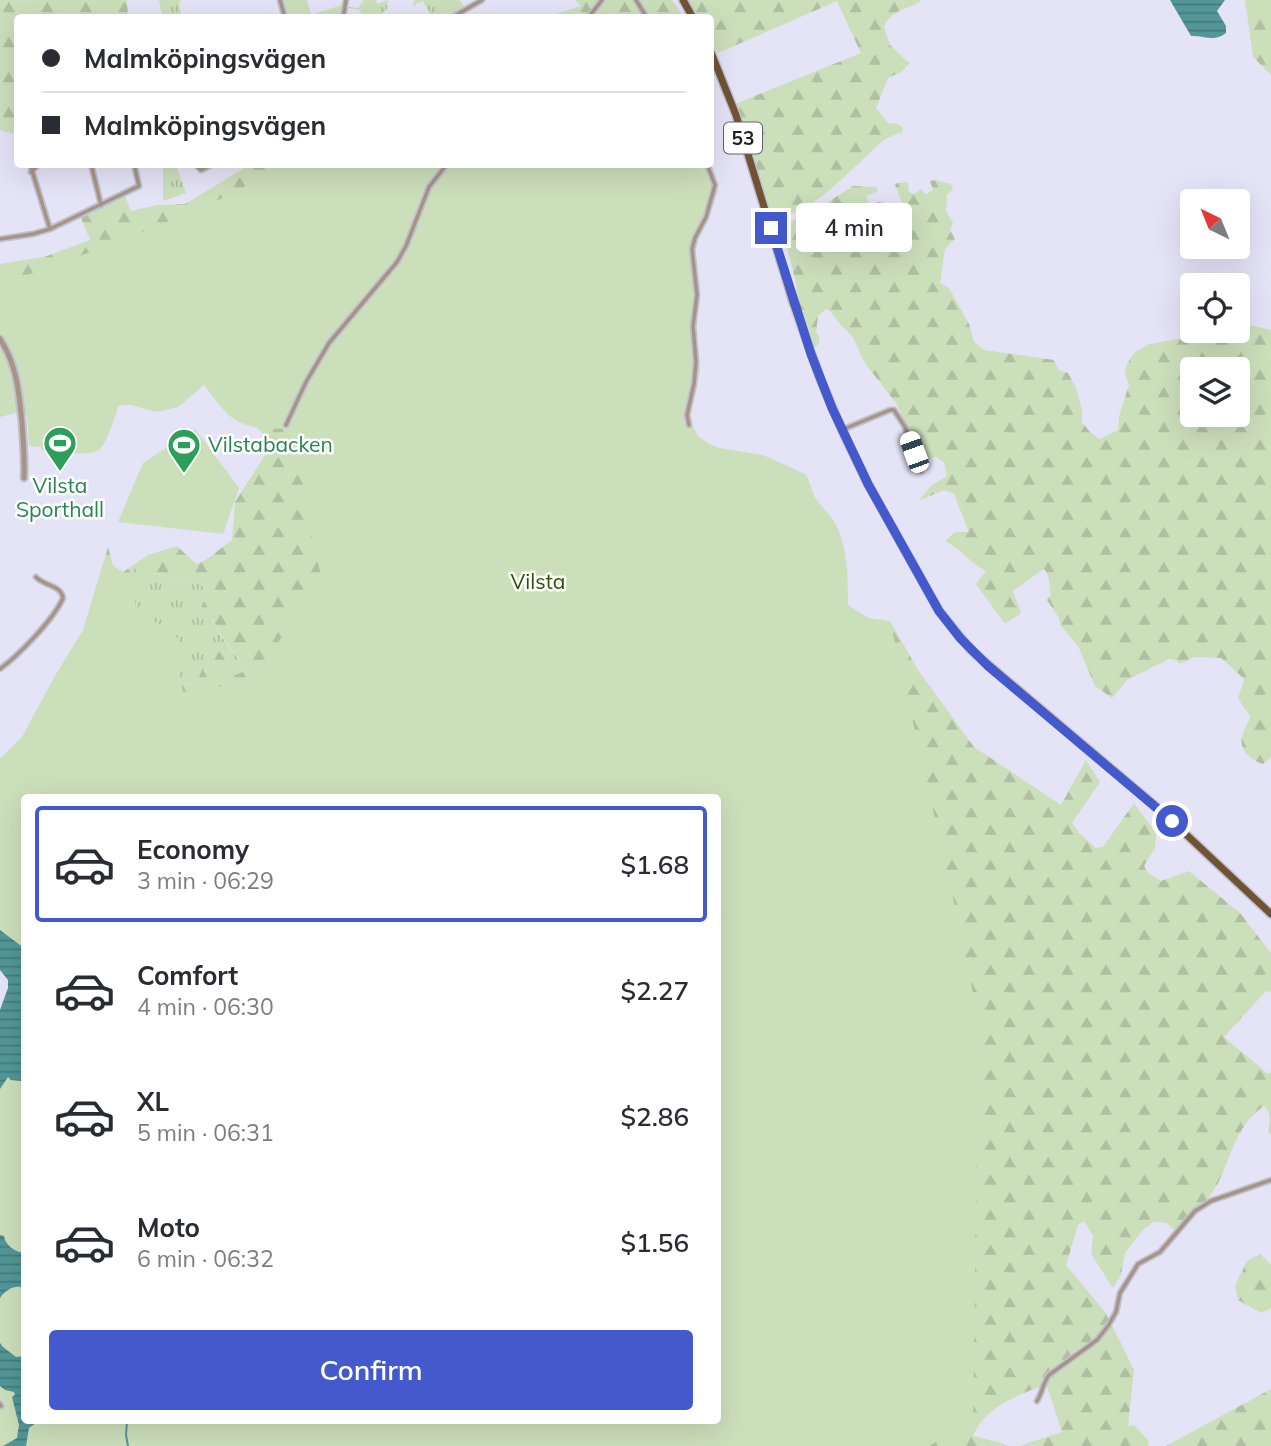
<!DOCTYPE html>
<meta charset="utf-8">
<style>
body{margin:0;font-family:Mulish,sans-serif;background:#f2f2f3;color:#2b2b33;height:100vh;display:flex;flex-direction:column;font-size:26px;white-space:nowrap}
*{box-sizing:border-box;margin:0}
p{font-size:23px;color:#7c7c81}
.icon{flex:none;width:38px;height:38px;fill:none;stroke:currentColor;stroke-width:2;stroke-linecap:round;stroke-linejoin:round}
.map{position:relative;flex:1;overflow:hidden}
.side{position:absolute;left:21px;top:794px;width:700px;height:630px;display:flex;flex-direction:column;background:#fff;border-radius:7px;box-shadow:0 7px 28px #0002}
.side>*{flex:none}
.top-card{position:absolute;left:14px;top:14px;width:700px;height:154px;border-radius:7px;box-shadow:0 7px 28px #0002;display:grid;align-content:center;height:154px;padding:0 28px;background:#fff}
.needle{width:46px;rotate:317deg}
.fabs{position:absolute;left:1180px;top:189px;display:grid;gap:14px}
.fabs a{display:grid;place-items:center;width:70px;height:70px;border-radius:7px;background:#fff;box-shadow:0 7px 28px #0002;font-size:35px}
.end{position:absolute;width:32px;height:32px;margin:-16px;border:9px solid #4459cc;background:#fff;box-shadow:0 0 0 4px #fff}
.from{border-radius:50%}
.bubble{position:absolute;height:49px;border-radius:7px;background:#fff;box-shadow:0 7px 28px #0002;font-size:23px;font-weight:600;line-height:49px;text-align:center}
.car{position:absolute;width:21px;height:42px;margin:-21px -10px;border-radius:9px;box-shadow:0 0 5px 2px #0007;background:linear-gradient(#fff 24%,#345 0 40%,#fff 0 76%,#345 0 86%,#fff 0)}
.top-card b{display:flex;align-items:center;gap:24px;height:66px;font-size:26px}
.top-card b+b{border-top:2px solid #e1e1e2}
.top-card i{width:18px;height:18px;background:#2b2b33}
ul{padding:12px 0 0;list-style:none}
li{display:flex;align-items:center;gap:21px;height:116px;margin:0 14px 10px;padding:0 14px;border:4px solid transparent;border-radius:7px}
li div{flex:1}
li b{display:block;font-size:26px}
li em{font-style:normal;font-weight:600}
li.on{border-color:#4459cc}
li>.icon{width:63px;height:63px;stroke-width:1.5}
.primary-button{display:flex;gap:14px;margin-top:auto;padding:14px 28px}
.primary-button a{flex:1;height:80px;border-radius:7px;background:#4459cc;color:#fff;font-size:28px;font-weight:600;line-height:80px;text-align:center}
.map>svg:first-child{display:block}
.grass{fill:url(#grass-tufts)}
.forest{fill:url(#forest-firs);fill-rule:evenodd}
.park{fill:#ccdfbb}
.water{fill:url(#water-rules)}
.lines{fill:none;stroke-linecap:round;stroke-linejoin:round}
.stream{stroke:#539798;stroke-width:2}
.minor-casing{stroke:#c1c0d0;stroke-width:7}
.tertiary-casing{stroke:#c1c0d0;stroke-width:9}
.primary-casing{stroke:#c1c0d0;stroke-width:10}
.minor{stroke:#a69584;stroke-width:3.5}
.tertiary{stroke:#a69584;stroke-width:5}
.primary{stroke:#705334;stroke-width:7}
.route{stroke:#4459cc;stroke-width:9}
.labels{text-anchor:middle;stroke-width:5;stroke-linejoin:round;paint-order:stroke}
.shield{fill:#fff;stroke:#626266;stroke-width:2}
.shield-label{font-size:19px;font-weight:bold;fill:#1e1e24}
.leisure-label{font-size:21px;fill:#27864d;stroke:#fff;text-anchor:start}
.park-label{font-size:21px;fill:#314d04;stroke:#fff}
</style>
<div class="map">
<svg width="1271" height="1446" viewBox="0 0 1271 1446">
<defs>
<pattern id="grass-tufts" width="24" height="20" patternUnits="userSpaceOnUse" patternTransform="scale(1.75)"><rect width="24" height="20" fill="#ccdfbb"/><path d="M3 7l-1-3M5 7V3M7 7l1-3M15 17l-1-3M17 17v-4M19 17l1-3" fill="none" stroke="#afbfa1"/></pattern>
<pattern id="forest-firs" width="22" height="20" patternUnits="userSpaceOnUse" patternTransform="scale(1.75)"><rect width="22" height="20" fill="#ccdfbb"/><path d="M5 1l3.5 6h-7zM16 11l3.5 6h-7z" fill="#afbfa1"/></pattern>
<pattern id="water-rules" width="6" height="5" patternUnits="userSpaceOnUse" patternTransform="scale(1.75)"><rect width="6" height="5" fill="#539798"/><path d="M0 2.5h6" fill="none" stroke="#447b7c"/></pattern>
</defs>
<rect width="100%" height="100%" fill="#e5e3f6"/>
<g class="grass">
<path d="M159,0H182L179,1L181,17H162Z"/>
<path d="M364,0H375L378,4L388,0L387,9L379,16L380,17H364L359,10L349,8V7L358,8Z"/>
<path d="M415,0H460L465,8L451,16L449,13L443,17H429L431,15L423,1L416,4L415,7L413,3Z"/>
<path d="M163,165H176L186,193L163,201Z"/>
<path d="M134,567L150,580L152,573L201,584C212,598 206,599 210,614C215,631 236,655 246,670L236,675L217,648L199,677L190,685L181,682L168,630L136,611L131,577Z"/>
</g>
<g class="forest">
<path d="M0,0H127L128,17L18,18L17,135L0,130Z"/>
<path d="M282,0H307L311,15L342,5V12L340,17H286Z"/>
<path d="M575,0H672L684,17L543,18L581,6Z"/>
<path d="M685,0H922C908,10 891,9 884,27L890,45L909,63L903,71L888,78L876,108L888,123L898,124L903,128L902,132C896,135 888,137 883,141C853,166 814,215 773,218L735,104L861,53L837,1L718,53L711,41L710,18L696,17Z"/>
<path d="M1245,0H1271V75L1253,57Z"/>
<path d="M249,165H695L689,224L688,436L847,621H890L918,670L974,747L1061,805L1086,760L1100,782L1072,823L1080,834L1096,848L1103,847L1134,803L1156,833L1155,848L1144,866L1148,873L1161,881L1189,871L1240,913L1271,953V992L1266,991L1224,1037L1268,1074L1271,1072V1136L1268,1131C1270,1120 1271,1113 1264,1106C1237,1124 1232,1154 1219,1181C1212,1196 1189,1219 1178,1234L1167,1223L1160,1222H1153L1142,1231L1125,1253L1121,1275L1113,1288L1091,1254L1093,1236L1084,1221L1078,1225L1066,1265L1106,1313L1134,1370L1128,1426L1134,1425L1149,1441L1148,1446H1019L1062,1432L1047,1386L1044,1385C1016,1396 985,1407 973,1436L1002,1443L1007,1446H26L39,1421H718V798H24L0,775L85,640L108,546L116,577L148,555L177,546L196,564C207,562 221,547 232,540L235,502L272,444L233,401L202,375L158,403L0,413V264L44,257L90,240L81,218L125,196L131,211L157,205L185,204ZM134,568L149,581L153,573L201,584L207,593L198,616L210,615L218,630L246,670L236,675L217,648L211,647L199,677L190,685L180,682L174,665L183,645L168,630L136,611L131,577Z"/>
<path d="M936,180L951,184L953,190L947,194L946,211L953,223L950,230L955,239L945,249L940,283L949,288L969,324L974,342L984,350L1054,360L1059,370L1068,373L1076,388L1082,410V422L1090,432L1099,439L1118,430L1119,416L1129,385L1125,374L1127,364L1135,352L1150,344L1224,331H1237V328L1249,325L1271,330V757L1263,764C1249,760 1237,748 1243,733C1245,727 1249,722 1250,716L1238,698L1244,680L1242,677L1221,658L1194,657L1180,664L1176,660L1169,659L1127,680L1112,698L1095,686L1078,646L1061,626L1059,618L1047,600L1051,595C1048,586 1051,576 1044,569L1013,591L1021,613L1005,624L976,584L986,571C983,569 979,567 975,564C965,556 957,547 945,541L955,532H969L954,494L944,490L921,500L920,499L932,485L947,476L944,462L936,457L929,458L922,463L919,461L913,438L896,403L864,362L853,337L841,325L830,311L826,309L818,316L816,332C822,340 820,344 812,349L794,298L797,287L787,247L781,241L777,230L821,205H826L828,202L853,186L876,187L878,191L866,196L870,205L881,201L888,204L890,212L896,214L901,212L904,208L895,185L897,183L908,182L909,192L914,194L922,189L924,193L926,194L933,190L930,181ZM1192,369H1237V415H1192Z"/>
<path d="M1260,1254L1271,1265V1308L1261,1313L1238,1300L1235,1286L1247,1261Z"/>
<path d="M1271,1389V1446H1166Z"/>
</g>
<g class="park">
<path d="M277,165H710L715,175L718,191L708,219L698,235L695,257L699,299L696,329L700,371L690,407L692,424L698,436L709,444L719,448L763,455L805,474C811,482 811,491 816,499C822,508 831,515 836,525C848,548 848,579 848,605L868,618L890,621L950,884L978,1017L973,1436L959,1431L942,1437L930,1446H0V1054L24,1012V1421H718V798H24V973L0,944V759L22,737L56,674L83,630L104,560L131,577L136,611L171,631L183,645L178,670L183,692L252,682L291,623L319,590L322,581L310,525V503L291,453L290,428C271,430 245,429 230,416C220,407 212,395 204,385L178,407L157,412L120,402C116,413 108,440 101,448C92,458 54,452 42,450L41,447L29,446L27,415L16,413L0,417V284C50,268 99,249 147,230C195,210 236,197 277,165Z"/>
<path d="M195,429L239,488L223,534L118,522L143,463Z"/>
</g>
<g class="water">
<path d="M1170,0H1225L1217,11L1226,26V33C1213,43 1204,35 1191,36Z"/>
<path d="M0,930L24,948V1079L21,1081L11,1080L8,1077L0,1089V1010L8,988V980L0,970Z"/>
<path d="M0,1235L4,1236C5,1245 15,1252 24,1253V1293L21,1287C12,1286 5,1291 0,1298Z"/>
<path d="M0,1343L3,1347L16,1357L24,1356V1421H39L29,1428L26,1446H3L17,1438L19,1425L12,1397L15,1395L14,1392L5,1390L0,1386Z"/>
</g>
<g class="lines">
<path class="stream" d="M127,1421L126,1435L128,1446"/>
<defs>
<g id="minor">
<path d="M280,0L285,18"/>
<path d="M636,0L647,18"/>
<path d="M343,18L346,0"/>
<path d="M451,18L482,0"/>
<path d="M588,18L602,0"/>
<path d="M30,164L50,229"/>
<path d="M91,164L101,205"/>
<path d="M195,164L201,170L213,164"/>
<path d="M31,172L39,164"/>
<path d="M0,239L33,234L50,229L139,186L134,164"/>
<path d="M286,425L306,382L329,343L397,262L406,246L429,187L447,164"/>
<path d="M689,425L687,415L694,384L696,362L693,326L697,295L692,249L695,238L706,217L715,185L707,164"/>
<path d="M844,429L890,410H894L905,427L921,471"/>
<path d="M0,669C19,655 54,619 63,598C61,585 44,586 36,577"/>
<path d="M1037,1401C1042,1393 1043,1383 1049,1375L1097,1340L1108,1326L1116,1312L1120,1293L1138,1264L1160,1252L1195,1211L1211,1201L1271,1180"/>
<path d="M0,1404L1,1406"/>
</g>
<path id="tertiary" d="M0,339C17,365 19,392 22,423C23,441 25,459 24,478"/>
<g id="primary">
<path d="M683,0L693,18"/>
<path d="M710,50L736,115L793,302L820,378L842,430L868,484L939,611L971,650L1159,809L1271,914"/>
</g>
</defs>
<use href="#minor" class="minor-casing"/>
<use href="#tertiary" class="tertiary-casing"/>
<use href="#primary" class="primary-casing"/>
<use href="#minor" class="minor"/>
<use href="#tertiary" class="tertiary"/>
<use href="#primary" class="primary"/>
</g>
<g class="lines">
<path class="route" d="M771,228L811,354L832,408L868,484L939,611L960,638L988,666L1172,821"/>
</g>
<defs>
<symbol id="stadium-pin" viewBox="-11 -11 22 30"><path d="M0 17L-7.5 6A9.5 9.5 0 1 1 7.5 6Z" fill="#2e9e5b" stroke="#fff"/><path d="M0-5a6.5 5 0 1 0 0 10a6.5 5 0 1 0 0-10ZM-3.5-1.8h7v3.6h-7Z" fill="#fff"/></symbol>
</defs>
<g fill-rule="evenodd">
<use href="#stadium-pin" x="41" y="424" width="38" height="52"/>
<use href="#stadium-pin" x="165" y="426" width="38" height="52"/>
</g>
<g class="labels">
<rect class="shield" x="724" y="122.5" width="38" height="31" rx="5"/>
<g class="shield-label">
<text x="743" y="145">53</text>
</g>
<g class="leisure-label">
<text x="208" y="452">Vilstabacken</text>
<text x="60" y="493" text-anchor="middle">Vilsta<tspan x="60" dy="24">Sporthall</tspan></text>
</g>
<g class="park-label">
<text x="538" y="589">Vilsta</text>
</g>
</g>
</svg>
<div class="fabs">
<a><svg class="needle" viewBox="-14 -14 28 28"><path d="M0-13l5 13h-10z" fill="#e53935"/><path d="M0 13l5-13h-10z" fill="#7c7c81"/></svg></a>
<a><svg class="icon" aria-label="locate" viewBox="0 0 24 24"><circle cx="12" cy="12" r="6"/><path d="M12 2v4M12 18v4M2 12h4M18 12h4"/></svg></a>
<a><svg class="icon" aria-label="layers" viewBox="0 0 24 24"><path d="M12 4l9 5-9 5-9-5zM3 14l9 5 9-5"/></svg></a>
</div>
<i class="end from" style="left:1172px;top:821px"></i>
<i class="end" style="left:771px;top:228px"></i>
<div class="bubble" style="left:796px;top:203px;width:116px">4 min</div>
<i class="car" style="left:914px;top:452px;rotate:340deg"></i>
<div class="top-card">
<b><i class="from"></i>Malmköpingsvägen</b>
<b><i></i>Malmköpingsvägen</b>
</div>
<section class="side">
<ul>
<li class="on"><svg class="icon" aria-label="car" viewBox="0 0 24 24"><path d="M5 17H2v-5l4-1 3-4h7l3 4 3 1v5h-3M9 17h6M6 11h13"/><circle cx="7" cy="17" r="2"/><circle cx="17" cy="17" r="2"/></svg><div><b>Economy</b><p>3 min · 06:29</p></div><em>$1.68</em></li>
<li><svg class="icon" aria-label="car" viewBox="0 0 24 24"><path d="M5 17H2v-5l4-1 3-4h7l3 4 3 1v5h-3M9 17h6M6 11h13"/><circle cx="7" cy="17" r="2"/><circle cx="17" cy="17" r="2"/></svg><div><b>Comfort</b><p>4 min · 06:30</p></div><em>$2.27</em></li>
<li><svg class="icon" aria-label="car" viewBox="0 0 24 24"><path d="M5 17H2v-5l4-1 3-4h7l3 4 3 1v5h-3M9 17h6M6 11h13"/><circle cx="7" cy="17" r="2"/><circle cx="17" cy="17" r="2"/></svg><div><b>XL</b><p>5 min · 06:31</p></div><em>$2.86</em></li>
<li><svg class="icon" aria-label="car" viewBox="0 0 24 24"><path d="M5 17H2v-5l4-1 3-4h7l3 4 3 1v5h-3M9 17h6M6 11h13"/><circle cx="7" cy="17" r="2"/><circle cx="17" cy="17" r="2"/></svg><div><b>Moto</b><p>6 min · 06:32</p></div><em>$1.56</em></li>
</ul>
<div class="primary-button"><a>Confirm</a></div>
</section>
</div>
